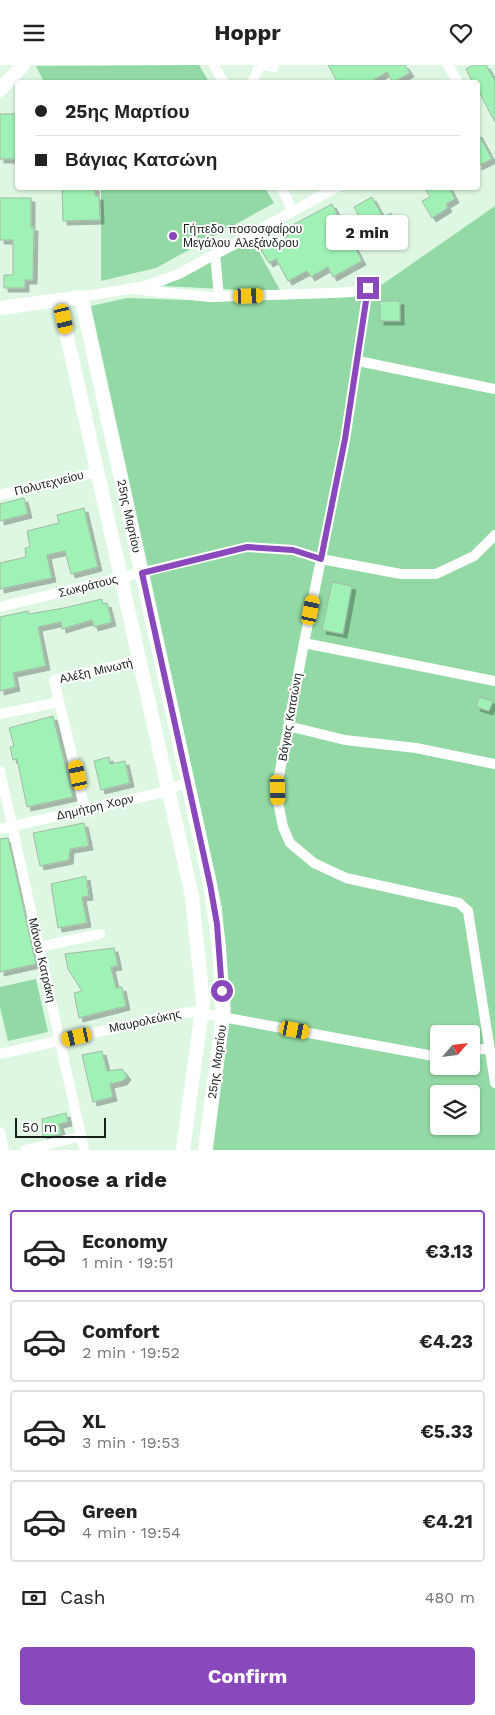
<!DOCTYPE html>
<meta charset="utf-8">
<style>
body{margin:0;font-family:"Work Sans",sans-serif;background:#f6f6f6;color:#222;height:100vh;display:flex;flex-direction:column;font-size:19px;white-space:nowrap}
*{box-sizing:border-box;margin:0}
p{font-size:16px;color:#767676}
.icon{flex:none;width:28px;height:28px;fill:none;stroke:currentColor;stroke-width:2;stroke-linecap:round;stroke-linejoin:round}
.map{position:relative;height:1085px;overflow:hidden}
.side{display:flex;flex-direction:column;background:#fff;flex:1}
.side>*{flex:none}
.hud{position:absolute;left:15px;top:15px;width:465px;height:110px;border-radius:5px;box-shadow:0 1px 4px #0004;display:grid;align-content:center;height:110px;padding:0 20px;background:#fff}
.needle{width:32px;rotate:62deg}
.tools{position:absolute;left:430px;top:960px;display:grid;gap:10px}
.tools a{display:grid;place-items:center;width:50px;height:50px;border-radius:5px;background:#fff;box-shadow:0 1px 4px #0004;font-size:25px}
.scale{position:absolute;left:15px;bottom:12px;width:91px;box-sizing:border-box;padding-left:5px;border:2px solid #172019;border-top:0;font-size:14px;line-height:18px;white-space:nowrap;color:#172019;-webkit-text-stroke:4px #fff;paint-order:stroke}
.end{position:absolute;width:22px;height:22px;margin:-11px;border:6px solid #8948bc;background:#fff;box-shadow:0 0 0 2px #fff}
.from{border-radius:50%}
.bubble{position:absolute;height:35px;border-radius:5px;background:#fff;box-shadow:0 1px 4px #0004;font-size:16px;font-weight:700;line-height:35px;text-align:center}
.car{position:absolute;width:15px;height:30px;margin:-15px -8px;border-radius:6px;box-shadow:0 0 4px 1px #0007;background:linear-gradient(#f5c518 24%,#345 0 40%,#f5c518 0 76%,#345 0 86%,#f5c518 0)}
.hud b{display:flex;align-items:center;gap:18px;height:48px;font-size:19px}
.hud b+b{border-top:1px solid #e0e0e0}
.hud i{width:12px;height:12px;background:#222}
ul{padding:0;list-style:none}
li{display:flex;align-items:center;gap:15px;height:82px;margin:0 10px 8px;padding:0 10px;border:2px solid #e0e0e0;border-radius:5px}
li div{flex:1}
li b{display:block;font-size:19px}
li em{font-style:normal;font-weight:700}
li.on{border-color:#8948bc}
li>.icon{width:45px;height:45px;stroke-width:1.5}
h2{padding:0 20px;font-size:22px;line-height:60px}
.pay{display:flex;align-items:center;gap:12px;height:55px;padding:0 20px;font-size:19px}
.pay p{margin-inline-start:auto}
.action{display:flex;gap:10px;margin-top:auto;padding:10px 20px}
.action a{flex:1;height:58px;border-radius:5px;background:#8948bc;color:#fff;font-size:20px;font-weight:700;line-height:58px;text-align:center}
header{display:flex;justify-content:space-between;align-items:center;height:65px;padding:0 20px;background:#fff;font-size:22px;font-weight:700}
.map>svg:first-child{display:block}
.green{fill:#93d9a5;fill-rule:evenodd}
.building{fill:#a0f1b5;stroke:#a1b9a6;filter:url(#shadow)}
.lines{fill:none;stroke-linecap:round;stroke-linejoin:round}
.street{stroke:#fff;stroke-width:10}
.secondary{stroke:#fff;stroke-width:14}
.route{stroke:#8948bc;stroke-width:6}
.poi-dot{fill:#8948bc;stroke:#fff;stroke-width:2}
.labels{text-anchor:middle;stroke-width:4;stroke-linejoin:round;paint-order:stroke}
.poi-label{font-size:12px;fill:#172019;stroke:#fff;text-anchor:start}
.street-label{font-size:12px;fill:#172019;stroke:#fff}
</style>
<header><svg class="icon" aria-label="menu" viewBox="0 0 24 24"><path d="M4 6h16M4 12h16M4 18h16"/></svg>Hoppr<svg class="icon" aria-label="heart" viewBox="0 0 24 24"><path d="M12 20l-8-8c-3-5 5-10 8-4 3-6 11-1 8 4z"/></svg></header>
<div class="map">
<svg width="495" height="1085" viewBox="0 0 495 1085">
<defs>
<filter id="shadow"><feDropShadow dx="4" dy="4" stdDeviation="0" flood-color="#0004"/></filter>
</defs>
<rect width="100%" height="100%" fill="#ddf7e3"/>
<g class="green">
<path d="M199,0L209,17H44L36,1Z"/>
<path d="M101,123H265L274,138L156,203L101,216Z"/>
<path d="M495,141V985L478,888L495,1023V1085H213L231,944L222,842L91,241L127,233L219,236L370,228ZM439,969H471V1001H439ZM439,1029H471V1061H439Z"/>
<path d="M253,176L281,227L163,221Z"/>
<path d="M36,914L48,967L8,976L0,942V922Z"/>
</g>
<g class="building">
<path d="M328,0H405L410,8L393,17L387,7L368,18H338Z"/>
<path d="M473,0H486L495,16V57L478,25V18H473L466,4Z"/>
<rect x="0" y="49" width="18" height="45"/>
<path d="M478,68L492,94L478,101Z"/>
<path d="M62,122H95V131H99L100,155L63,156Z"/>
<path d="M424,122H449L455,134L446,139L448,143L432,153L422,136L430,132Z"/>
<path d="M372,132L383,152L391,148L402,167L386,176L383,170L372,176L354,142Z"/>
<path d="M0,133H31V162H34L33,215H25V223H4V210H13V175H0Z"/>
<path d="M332,139L362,196L333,212L328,202L311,212L307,206L288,216L276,194L269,198L261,185L288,171L285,164Z"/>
<rect x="380" y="236" width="20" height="20"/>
<path d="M24,433L28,449L0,456V439Z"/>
<path d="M84,443L98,502L71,509L65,486L47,490L52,513L0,524V498L26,492L25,483L30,482L27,466L59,458L57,450Z"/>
<path d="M332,517L352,521L343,569L322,565Z"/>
<path d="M102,534L103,539L107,538L112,557L94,562L92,555L62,564L61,557L38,562L46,601L13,608L16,622L0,626V552L28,546L29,549L64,543Z"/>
<path d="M479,632L493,636L489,646L476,642Z"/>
<path d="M53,651L73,732L27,742L17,694L13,695L10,682L14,681L9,663Z"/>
<path d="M109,692L110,699L125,696L130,718L101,725L94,696Z"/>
<path d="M84,758L89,781L70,784L69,795L40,801L33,768Z"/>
<path d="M8,773L36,899L0,907V774Z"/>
<path d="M86,811L89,831L82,832L87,858L58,863L51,819Z"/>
<path d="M114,883L118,901L111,902L116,923L122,922L126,941L79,953L74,928L82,926L68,904L65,889Z"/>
<path d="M102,986L107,1006L122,1004L127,1011L123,1016L110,1019L113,1032L93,1037L82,990Z"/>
<path d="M66,1048L68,1057L59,1059L62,1069L43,1073L42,1054Z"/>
</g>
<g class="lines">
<g class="street">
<path d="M214,0L224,18"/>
<path d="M263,0L274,2"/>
<path d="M448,0L458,18"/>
<path d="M252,18L260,0"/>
<path d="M281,122L293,146"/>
<path d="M215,189L219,232"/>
<path d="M131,224L210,232L333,228L352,227L368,223L345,375L304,578L279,711L278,737L283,762L290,778L314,798L346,813L459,838L468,846L495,1018"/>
<path d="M81,232L145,221L179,209L337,122"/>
<path d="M358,296L495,324"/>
<path d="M0,430L98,407"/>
<path d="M0,542L247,482L293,485L321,494L401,509H436L474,491L495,470"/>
<path d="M304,578L495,616"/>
<path d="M0,649L59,637"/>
<path d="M288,661L345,675L416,683L495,699"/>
<path d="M0,706L84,1085"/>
<path d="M85,745L54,615L140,595"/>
<path d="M0,764L164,727L188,717"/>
<path d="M39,882L100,869"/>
<path d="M471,986L489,983"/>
<path d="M0,989L182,948L195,947L439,992"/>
<path d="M0,1067L4,1085"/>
<path d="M25,1085L81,1071"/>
</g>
<g class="secondary">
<path d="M0,25L23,0"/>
<path d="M59,235L192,831L203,937L183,1085"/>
<path id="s1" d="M0,243L81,232L210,819L219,881L223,951L205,1085"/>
</g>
</g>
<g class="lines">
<path class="route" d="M222,926L217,859L210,819L142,508L247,482L293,485L321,494L345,374L368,223"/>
</g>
<circle class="poi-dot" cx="173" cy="171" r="5"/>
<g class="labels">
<g class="poi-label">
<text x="183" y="168">Γήπεδο ποσοσφαίρου<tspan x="183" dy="14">Μεγάλου Αλεξάνδρου</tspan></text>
</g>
<g class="street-label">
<text transform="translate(49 418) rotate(-14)" y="4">Πολυτεχνείου</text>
<text dy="4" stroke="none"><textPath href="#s1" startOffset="306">25ης Μαρτίου</textPath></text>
<text transform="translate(88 521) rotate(-14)" y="4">Σωκράτους</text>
<text transform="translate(96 606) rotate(-13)" y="4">Αλέξη Μινωτή</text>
<text transform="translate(290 652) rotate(-80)" y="4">Βάγιας Κατσώνη</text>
<text transform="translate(95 742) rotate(-13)" y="4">Δημήτρη Χορν</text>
<text transform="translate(42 895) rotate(77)" y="4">Μάνου Κατράκη</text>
<text transform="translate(145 956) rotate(-12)" y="4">Μαυρολεύκης</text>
<text transform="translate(217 997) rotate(-82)" y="4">25ης Μαρτίου</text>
</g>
</g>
</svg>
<div class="tools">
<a><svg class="needle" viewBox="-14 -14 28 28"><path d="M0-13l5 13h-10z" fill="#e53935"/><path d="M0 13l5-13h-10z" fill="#767676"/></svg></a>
<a><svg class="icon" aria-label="layers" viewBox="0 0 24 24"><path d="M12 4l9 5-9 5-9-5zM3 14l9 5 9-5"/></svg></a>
</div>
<div class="scale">50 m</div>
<i class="end from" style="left:222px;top:926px"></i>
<i class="end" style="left:368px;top:223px"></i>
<div class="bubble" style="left:326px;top:150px;width:82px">2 min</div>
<i class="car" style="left:249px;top:231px;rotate:88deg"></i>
<i class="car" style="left:64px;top:254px;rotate:167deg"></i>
<i class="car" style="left:311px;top:545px;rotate:12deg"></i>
<i class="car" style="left:78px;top:710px;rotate:348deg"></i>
<i class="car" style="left:278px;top:725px;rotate:178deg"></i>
<i class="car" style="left:295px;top:965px;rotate:101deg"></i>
<i class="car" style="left:77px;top:972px;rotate:257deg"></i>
<div class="hud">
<b><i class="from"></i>25ης Μαρτίου</b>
<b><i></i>Βάγιας Κατσώνη</b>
</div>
</div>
<section class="side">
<h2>Choose a ride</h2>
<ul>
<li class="on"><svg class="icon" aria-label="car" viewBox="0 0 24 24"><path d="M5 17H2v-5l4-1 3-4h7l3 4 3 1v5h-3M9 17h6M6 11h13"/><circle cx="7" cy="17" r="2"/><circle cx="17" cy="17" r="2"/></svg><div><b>Economy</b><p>1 min · 19:51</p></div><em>€3.13</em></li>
<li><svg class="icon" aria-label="car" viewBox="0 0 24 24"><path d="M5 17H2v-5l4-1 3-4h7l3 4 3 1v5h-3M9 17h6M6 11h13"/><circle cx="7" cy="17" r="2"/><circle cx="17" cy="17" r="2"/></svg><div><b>Comfort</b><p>2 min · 19:52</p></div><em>€4.23</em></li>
<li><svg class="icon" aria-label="car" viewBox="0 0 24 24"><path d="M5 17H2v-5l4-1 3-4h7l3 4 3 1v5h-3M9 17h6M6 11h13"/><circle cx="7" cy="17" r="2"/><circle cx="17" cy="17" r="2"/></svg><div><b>XL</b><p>3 min · 19:53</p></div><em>€5.33</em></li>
<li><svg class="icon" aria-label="car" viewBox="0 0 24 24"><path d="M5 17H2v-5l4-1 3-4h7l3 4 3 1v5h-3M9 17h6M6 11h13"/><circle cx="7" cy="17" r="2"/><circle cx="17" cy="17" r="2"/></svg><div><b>Green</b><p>4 min · 19:54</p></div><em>€4.21</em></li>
</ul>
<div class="pay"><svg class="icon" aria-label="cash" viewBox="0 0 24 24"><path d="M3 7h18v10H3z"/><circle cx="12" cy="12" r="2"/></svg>Cash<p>480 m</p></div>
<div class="action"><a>Confirm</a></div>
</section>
